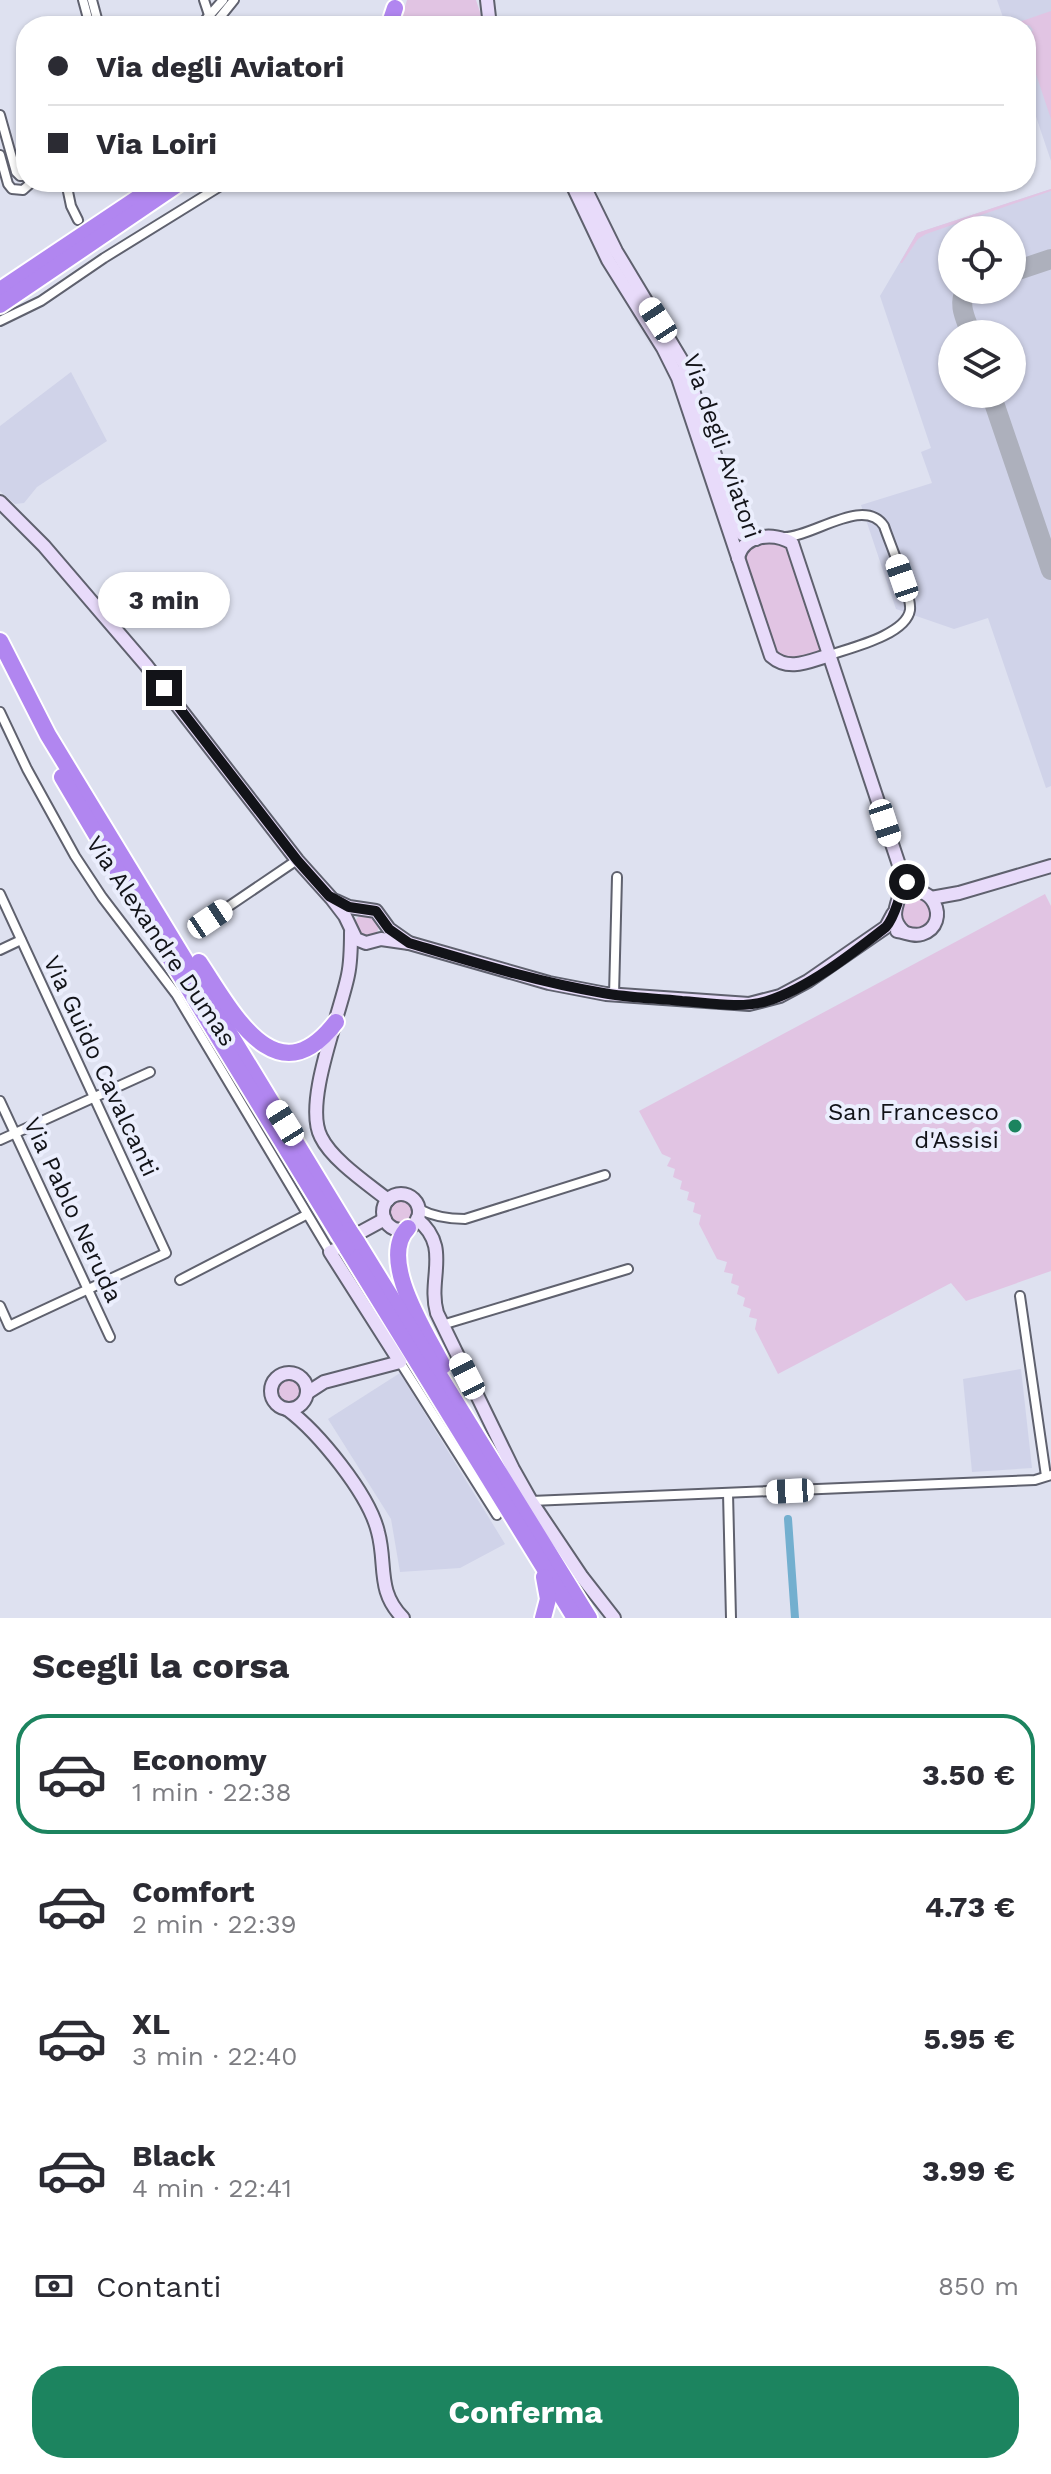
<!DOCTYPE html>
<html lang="it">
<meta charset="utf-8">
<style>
body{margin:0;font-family:"Work Sans",sans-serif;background:#f7f7f7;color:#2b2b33;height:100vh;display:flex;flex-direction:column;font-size:30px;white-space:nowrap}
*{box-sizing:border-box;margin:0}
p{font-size:26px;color:#7c7c81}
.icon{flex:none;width:44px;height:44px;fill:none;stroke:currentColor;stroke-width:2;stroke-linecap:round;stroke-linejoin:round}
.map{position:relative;height:1618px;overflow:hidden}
.panel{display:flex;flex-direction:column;background:#fff;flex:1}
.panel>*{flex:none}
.hud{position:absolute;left:16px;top:16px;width:1020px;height:176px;border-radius:32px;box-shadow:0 2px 6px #0004;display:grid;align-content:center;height:176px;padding:0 32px;background:#fff}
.buttons{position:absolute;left:938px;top:216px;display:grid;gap:16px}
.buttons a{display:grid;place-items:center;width:88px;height:88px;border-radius:50%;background:#fff;box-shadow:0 2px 6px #0004;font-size:40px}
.end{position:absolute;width:36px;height:36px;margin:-18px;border:10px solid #121318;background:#fff;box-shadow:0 0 0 4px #fff}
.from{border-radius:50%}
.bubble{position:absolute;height:56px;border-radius:28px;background:#fff;box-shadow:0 2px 6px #0004;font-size:26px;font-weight:700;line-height:56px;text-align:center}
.car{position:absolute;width:24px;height:48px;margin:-24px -12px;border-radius:10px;box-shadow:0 0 6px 2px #0007;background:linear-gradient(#fff 24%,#345 0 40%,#fff 0 76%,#345 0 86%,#fff 0)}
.hud b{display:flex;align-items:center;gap:28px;height:76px;font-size:30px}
.hud b+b{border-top:2px solid #e1e1e2}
.hud i{width:20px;height:20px;background:#2b2b33}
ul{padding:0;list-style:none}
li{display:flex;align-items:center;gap:24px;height:120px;margin:0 16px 12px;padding:0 16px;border:4px solid transparent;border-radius:32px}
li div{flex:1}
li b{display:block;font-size:30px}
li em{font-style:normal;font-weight:700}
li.active{border-color:#1c845f}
li>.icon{width:72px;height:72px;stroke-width:1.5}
h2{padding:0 32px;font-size:36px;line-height:96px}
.pay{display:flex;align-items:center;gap:20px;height:88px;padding:0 32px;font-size:30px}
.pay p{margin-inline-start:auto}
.primary-button{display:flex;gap:16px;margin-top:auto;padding:16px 32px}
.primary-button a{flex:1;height:92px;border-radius:32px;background:#1c845f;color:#fff;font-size:32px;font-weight:700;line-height:92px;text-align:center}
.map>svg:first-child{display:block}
.built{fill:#d0d3e9;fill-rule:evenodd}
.green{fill:#e1c4e3}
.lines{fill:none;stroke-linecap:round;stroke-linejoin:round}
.canal{stroke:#73afcf;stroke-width:8}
.taxiway{stroke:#adb0bc;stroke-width:20}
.street-casing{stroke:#5f616e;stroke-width:12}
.secondary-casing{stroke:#5f616e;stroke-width:16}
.highway-casing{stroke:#fff;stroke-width:20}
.street{stroke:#fff;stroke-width:8}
.secondary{stroke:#e8dbfa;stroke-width:12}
.highway{stroke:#b186f0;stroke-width:16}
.highway-bridge-casing{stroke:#fff;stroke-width:20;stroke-linecap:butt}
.highway-bridge{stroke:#b186f0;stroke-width:16}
.route{stroke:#121318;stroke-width:10}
.poi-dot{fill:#1c845f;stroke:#ebeefd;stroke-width:3}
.labels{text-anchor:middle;stroke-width:8;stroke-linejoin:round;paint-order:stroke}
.street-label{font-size:24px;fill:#121318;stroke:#ebeefd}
.poi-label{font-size:24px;fill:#121318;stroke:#ebeefd;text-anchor:end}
</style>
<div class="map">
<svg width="1051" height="1618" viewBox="0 0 1051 1618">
<rect width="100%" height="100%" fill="#dee1f0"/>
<g class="built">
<path d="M997,0H1051V161L1026,87V26H1006Z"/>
<path d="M1051,189V786L1046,788L988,618L954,629L896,609L861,505L932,483L921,452L931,448L880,296L917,233ZM952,230H1012V290H952ZM952,334H1012V394H952Z"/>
<path d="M71,372L107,441L37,487L24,503L15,504L0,491V426Z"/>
<path d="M1021,1369L1032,1468L972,1472L963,1379Z"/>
<path d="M400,1373L505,1544L460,1568L400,1572L391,1519L328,1419Z"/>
</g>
<g class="green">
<path d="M407,0H476L481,15L480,26H404L403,13Z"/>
<path d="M1051,11V119L1027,47V37L1033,30L1030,26L1019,22Z"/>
<path d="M1051,189V191L926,234L918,239L902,263H900L917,233Z"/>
<path d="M769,541L780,543L789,551L821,647L818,653L794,661L775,654L743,557L747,547Z"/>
<path d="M1045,894L1051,906V1271L966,1301L951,1283L778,1374L755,1329L757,1319L749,1317L751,1309L743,1306L745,1298L737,1294L739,1286L731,1283L733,1274L724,1272L727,1262L717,1259L699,1224L701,1215L693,1212L695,1203L687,1200L689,1192L680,1189L682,1181L673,1177L675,1169L667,1166L671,1158L662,1154L639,1111Z"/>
<circle cx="916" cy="913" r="16"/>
<circle cx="367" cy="925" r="12"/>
<circle cx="402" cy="1212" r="13"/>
<circle cx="289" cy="1391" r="13"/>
</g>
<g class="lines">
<path class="canal" d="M788,1519L795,1618"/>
<g class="taxiway">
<path d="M1012,272L1051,259"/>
<path d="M966,290C957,304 966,319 971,334"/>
<path d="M991,394L1051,570"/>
</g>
<defs>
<g id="street">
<path d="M83,0L90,26"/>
<path d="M92,0L99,26"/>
<path d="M204,0L211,21"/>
<path d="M200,26L223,0"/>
<path d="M213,26L234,0"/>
<path d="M0,115L16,172L20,176H26"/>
<path d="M0,155L8,184L12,189L23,190L32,182"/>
<path d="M66,182L71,206L78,220"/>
<path d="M0,321L41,301L104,258L227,182"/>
<path d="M785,537C813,537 864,496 884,526C890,544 912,595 910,610C906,635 850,648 830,655"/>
<path d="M0,712L27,769L75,856L102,897L176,994L330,1252"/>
<path d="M0,894L166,1253L9,1326L0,1306"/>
<path d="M210,919L297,860"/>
<path d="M0,950L21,940"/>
<path d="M614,995L617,877"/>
<path d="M0,1101L110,1337"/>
<path d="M0,1140L150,1072"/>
<path d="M419,1209C434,1217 448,1219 465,1219L605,1175"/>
<path d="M180,1280L306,1215"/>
<path d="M1020,1296L1046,1476"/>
<path d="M442,1325L628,1269"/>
<path d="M400,1362L497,1515"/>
<path d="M728,1493L731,1618"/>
<path d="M531,1501L1035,1480L1051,1475"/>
</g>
<g id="secondary">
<path d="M487,0L490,26"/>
<path d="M571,182L608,260L663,348L678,378L771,656C789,672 809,661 830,655"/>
<path d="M582,182L616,251L684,364L742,534L756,539"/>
<path d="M0,502L44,546L146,665L297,860L332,899L345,916L356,939L366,943L381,939L409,943"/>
<path d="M738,558C743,534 774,532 792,543L903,877C904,898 884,914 904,932"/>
<path d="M931,898L959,893L1051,866"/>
<path d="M336,901L349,907L376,911L389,929L409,943L549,983L606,994L749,1004L780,996L808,981L886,927L893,914"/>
<path d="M897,931C906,932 913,937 922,934C953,924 931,874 900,898"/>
<path d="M351,932C351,947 351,961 348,975C340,1015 303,1103 321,1137C332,1160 368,1184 388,1200"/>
<circle cx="401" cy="1212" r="18"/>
<path d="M417,1219C452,1247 427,1278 437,1313L513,1469L531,1501L582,1577L614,1618"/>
<path d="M361,1232L385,1219"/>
<circle cx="289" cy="1391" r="18"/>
<path d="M307,1393L324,1382L400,1362L330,1252L334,1250"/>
<path d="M287,1409C318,1432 369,1494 378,1532C387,1565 376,1591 403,1618"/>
</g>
<g id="highway">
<path d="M389,26L395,8"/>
<path d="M0,290L162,182"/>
<path d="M0,305L181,182"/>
<path d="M0,641L48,735L349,1230"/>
<path d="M62,777L143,914L341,1238"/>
<path d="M199,962C232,1011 276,1100 336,1022"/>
<path d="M408,1228C377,1259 427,1334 443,1366"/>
<path d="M357,1242L589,1618"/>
<path d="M347,1248L575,1618"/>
<path d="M543,1618L548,1599L544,1577"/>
</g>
</defs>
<use href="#street" class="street-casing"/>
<use href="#secondary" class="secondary-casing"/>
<use href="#highway" class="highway-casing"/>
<use href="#street" class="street"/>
<use href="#secondary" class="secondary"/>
<use href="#highway" class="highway"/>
<defs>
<g id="highway-bridge">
<path d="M349,1230L357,1242"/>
<path d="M341,1238L347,1248"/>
</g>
</defs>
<use href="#highway-bridge" class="highway-bridge-casing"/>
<use href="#highway-bridge" class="highway-bridge"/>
</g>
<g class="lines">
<path class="route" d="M164,688L297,860L329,896L349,907L376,911L389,929L409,943C473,962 537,982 603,993C629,998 656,998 682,1001C709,1003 741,1009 767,1001C807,989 853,953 886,927C894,918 903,890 903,877L907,882"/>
</g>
<circle class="poi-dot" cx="1015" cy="1126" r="8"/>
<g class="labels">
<g class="street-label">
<text transform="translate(722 446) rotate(71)" y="8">Via degli Aviatori</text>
<text transform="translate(161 941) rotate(56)" y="8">Via Alexandre Dumas</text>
<text transform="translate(101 1066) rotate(65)" y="8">Via Guido Cavalcanti</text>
<text transform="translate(73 1210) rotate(65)" y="8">Via Pablo Neruda</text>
</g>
<g class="poi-label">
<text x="999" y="1120">San Francesco<tspan x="999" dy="28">d'Assisi</tspan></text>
</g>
</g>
</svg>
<div class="buttons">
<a><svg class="icon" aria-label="locate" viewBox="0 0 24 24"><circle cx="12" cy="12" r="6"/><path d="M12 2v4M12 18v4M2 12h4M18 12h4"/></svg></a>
<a><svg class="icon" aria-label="layers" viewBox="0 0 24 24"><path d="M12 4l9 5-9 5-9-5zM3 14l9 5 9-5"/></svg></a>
</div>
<i class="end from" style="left:907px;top:882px"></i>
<i class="end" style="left:164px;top:688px"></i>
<div class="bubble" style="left:98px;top:572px;width:132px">3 min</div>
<i class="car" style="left:658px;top:320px;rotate:327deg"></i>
<i class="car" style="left:902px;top:578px;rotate:341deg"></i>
<i class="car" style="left:885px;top:823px;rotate:162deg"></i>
<i class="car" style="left:210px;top:919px;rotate:56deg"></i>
<i class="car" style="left:285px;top:1123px;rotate:328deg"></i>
<i class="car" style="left:467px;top:1376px;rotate:333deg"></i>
<i class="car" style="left:790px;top:1491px;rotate:267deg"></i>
<div class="hud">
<b><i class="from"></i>Via degli Aviatori</b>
<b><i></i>Via Loiri</b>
</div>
</div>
<section class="panel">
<h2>Scegli la corsa</h2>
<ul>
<li class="active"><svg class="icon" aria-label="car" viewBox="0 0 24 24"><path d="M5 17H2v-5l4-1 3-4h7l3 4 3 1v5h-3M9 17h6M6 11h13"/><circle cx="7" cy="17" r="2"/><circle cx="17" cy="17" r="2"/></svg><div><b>Economy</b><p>1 min · 22:38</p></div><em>3.50 €</em></li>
<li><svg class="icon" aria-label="car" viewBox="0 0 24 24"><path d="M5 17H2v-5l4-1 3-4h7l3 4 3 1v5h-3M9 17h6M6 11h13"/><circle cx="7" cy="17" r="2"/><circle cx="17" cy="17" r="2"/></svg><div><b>Comfort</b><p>2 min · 22:39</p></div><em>4.73 €</em></li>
<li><svg class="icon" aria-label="car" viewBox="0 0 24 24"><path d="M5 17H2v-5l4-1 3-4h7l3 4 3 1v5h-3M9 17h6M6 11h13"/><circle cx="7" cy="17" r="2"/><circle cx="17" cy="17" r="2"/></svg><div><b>XL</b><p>3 min · 22:40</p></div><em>5.95 €</em></li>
<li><svg class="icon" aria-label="car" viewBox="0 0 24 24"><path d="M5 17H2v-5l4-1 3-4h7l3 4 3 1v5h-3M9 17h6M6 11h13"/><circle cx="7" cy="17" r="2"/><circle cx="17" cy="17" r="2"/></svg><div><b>Black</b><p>4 min · 22:41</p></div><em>3.99 €</em></li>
</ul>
<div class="pay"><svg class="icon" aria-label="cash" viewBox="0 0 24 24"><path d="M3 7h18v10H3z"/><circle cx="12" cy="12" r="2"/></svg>Contanti<p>850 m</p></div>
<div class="primary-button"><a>Conferma</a></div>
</section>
